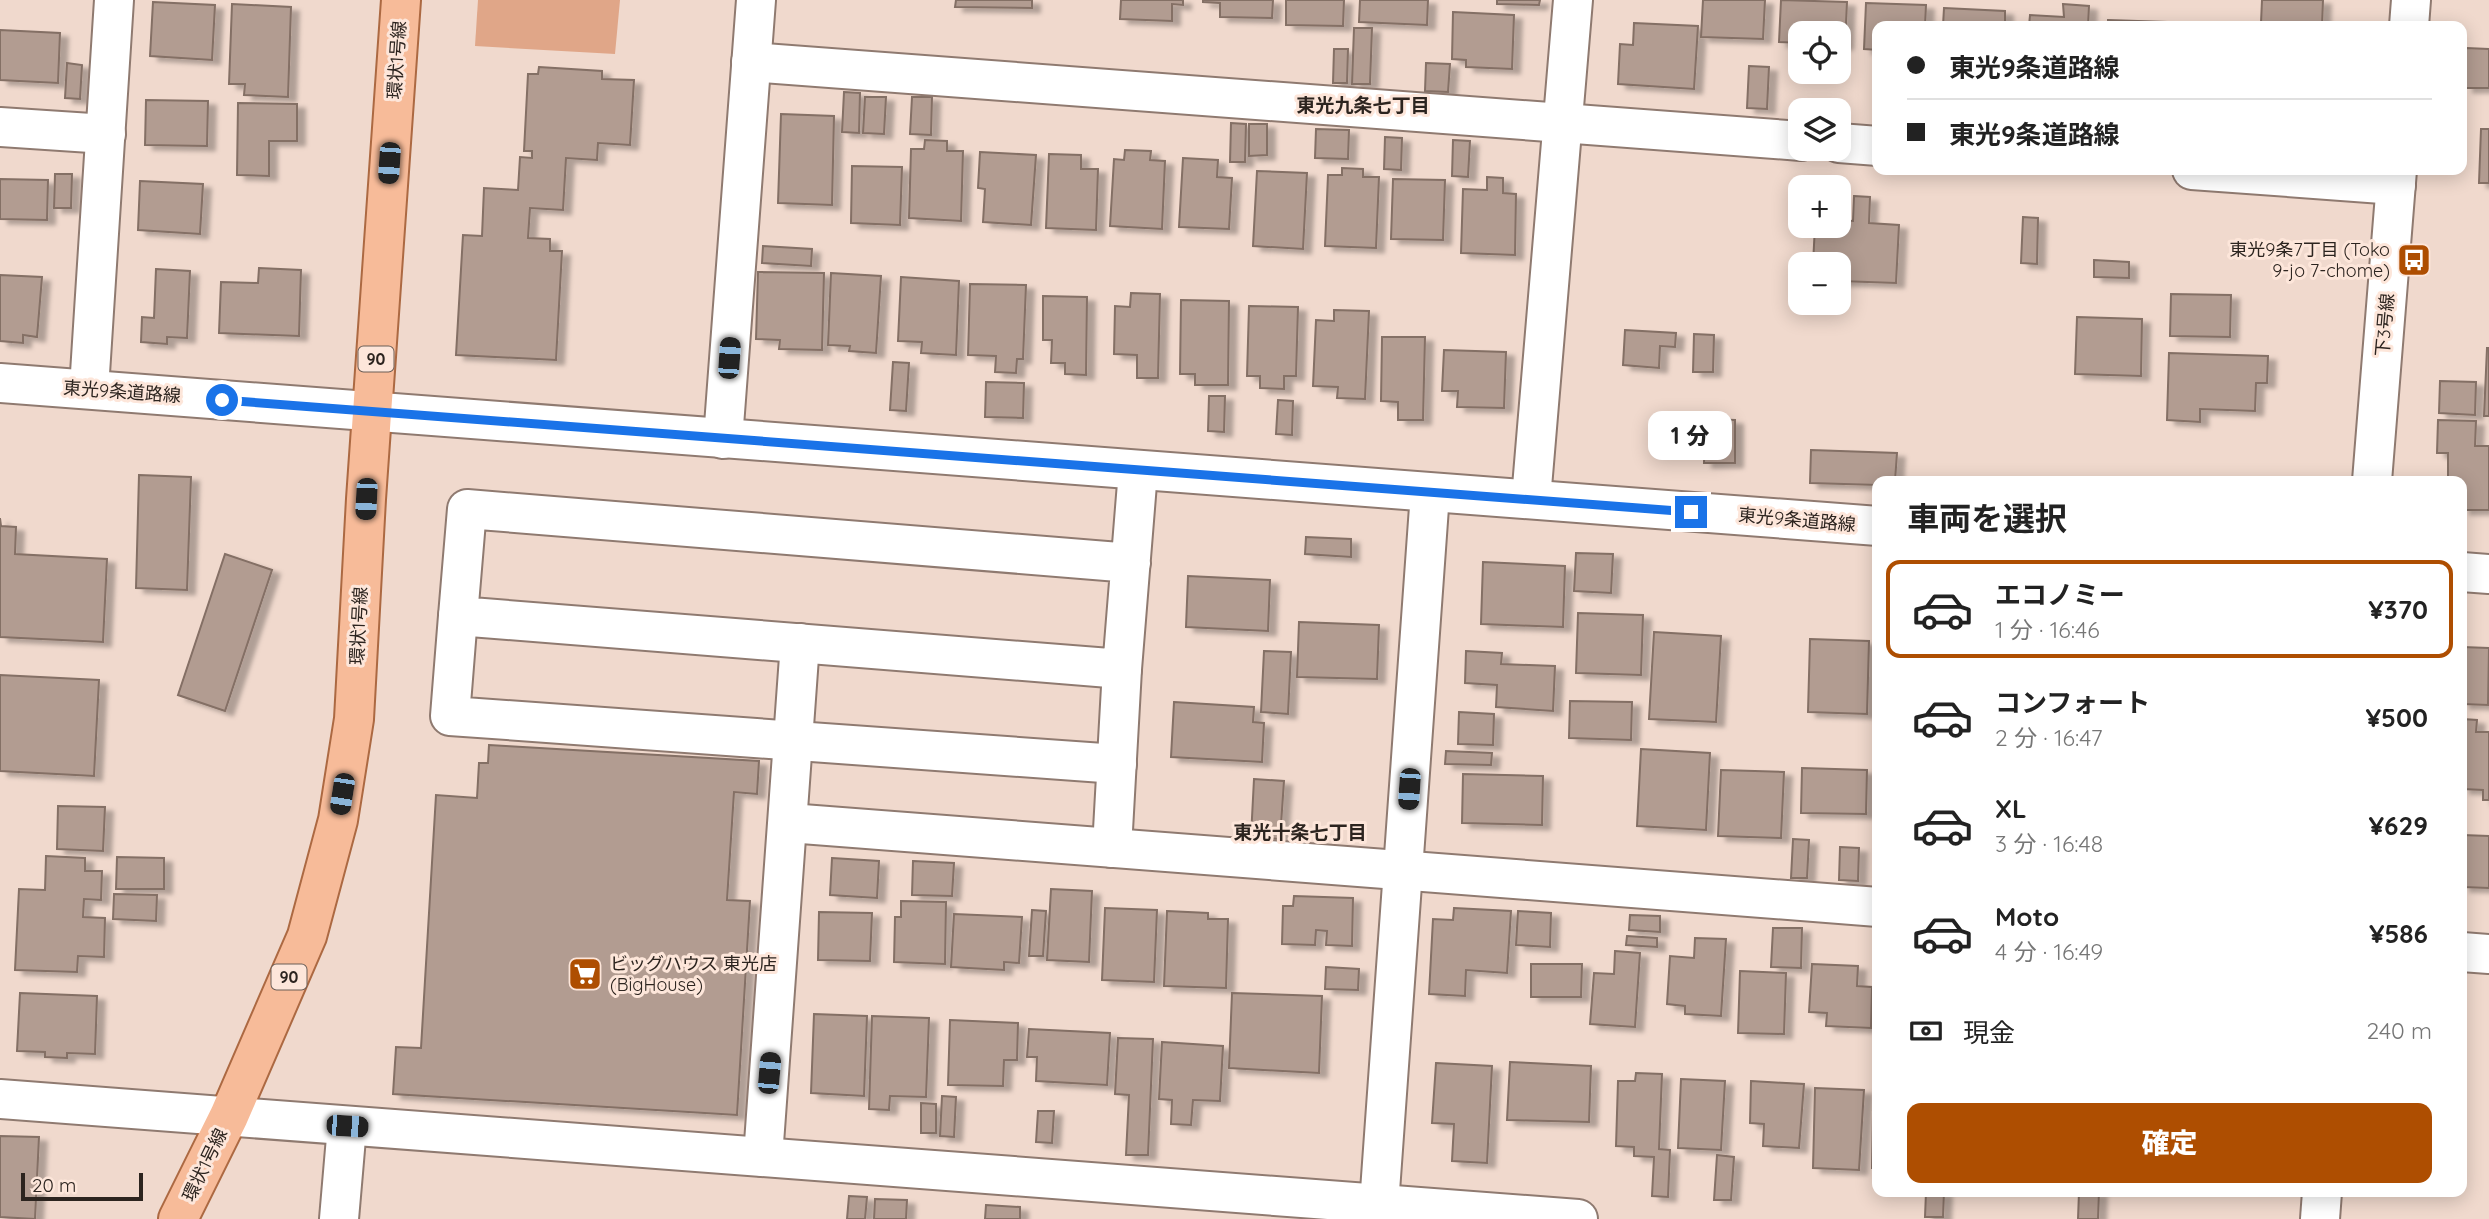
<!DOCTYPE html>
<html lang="ja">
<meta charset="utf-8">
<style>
body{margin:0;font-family:Quicksand,"Noto Sans JP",sans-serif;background:#f2f2f2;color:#222;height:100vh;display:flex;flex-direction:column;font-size:26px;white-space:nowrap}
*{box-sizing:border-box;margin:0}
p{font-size:23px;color:#767676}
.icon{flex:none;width:38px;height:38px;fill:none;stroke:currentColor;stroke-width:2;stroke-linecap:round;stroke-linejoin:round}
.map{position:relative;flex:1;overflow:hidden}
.drawer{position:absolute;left:1872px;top:476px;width:595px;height:721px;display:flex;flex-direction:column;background:#fff;border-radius:14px;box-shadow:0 4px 18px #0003}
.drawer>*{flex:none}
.hud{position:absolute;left:1872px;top:21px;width:595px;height:154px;border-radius:14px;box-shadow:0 4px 18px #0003;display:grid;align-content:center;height:154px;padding:0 35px;background:#fff}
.buttons{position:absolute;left:1788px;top:21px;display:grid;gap:14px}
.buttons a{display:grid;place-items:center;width:63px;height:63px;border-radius:14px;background:#fff;box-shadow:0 4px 18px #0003;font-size:35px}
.scale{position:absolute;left:21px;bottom:18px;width:122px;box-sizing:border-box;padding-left:7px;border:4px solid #2c241f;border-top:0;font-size:19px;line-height:24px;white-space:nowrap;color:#2c241f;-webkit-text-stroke:5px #fde6da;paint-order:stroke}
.end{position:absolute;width:32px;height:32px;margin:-16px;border:9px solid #1a73e8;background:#fff;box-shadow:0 0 0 4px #fff}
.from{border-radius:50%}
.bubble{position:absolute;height:49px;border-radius:14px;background:#fff;box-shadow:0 4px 18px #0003;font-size:23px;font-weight:800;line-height:49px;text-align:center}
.car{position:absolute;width:21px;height:42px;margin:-21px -10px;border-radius:9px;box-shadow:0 0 5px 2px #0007;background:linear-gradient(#222 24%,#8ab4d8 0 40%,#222 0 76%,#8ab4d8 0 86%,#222 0)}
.hud b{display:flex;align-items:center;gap:24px;height:66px;font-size:26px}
.hud b+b{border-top:2px solid #e0e0e0}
.hud i{width:18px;height:18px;background:#222}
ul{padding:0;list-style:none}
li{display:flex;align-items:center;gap:21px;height:98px;margin:0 14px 10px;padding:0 21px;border:4px solid transparent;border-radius:14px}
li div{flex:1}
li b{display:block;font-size:26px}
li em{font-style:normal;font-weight:800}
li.on{border-color:#ae4e01}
li>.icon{width:63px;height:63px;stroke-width:1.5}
h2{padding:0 35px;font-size:32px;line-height:84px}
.pay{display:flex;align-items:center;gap:18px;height:77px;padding:0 35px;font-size:26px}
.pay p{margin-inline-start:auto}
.primary-button{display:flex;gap:14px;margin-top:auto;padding:14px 35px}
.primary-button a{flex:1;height:80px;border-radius:14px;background:#ae4e01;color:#fff;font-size:28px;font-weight:800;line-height:80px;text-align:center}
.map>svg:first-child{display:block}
.green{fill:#e0a688}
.building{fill:#b29c91;stroke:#846f65;stroke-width:2;filter:url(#shadow)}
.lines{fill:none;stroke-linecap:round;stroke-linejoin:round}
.minor-casing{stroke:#8f7a70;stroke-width:42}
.major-casing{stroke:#ac6942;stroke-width:42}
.minor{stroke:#fff;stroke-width:38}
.major{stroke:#f7bb99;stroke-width:38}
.route{stroke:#1a73e8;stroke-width:9}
.labels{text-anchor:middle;stroke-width:6;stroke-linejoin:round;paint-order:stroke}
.shield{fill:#fde6da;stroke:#6b5e57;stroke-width:2}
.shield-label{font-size:16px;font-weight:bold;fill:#2c241f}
.street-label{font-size:18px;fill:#2c241f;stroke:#fde6da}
.poi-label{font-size:18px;fill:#2c241f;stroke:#fde6da;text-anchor:end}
.neighbourhood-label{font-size:19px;font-weight:bold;fill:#2c241f;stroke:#fde6da}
</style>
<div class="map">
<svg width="2489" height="1219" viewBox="0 0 2489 1219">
<defs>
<filter id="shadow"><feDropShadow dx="8" dy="4.5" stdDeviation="2" flood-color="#0004"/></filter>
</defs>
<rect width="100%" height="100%" fill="#f0d9cd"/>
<path class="green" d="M478,0H620L615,54L475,46Z"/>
<g class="building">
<path d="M956,0H1032V8L955,7Z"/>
<path d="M1121,0H1183V5L1172,4V21L1120,19Z"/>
<path d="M1203,0H1273L1272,18L1220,17V3L1203,2Z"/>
<path d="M1286,0H1344L1343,26L1286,25Z"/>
<path d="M1360,0H1428L1427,25L1359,22Z"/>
<path d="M1497,0H1540L1539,5L1497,4Z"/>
<path d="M1703,0H1765L1763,39L1701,37Z"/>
<path d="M1781,0L1847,2L1845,45H1839V33H1801V43L1779,42Z"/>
<path d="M2262,0H2323L2322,26L2261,23Z"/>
<path d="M153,2L215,5L212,60L150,56Z"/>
<path d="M1866,3L1926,5L1925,26H1878V50L1864,49Z"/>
<path d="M232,4L291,7L288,97L244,95L245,84H229Z"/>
<path d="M2063,4L2089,6L2088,26H2029L2030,15L2064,17Z"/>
<path d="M1944,8L2005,11V26H1943Z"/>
<path d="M1453,12L1514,15L1512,69L1466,67V60L1452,59Z"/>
<path d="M2108,20L2167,22V26H2108Z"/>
<path d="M1634,23L1698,26L1694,89L1618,84L1620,44L1633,45Z"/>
<path d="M1354,28H1372L1370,84H1352Z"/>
<path d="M0,30L60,33L58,83L0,80Z"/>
<path d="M2466,48L2489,49V88H2465Z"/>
<path d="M1334,49H1348L1347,83H1333Z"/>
<path d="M67,63L82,65L80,99L65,98Z"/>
<path d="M1426,63L1450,64L1448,92L1425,91Z"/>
<path d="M1749,66L1769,67L1767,109L1747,108Z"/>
<path d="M539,67L602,71V79L634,80L630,145L598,143L597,160L566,158L563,210L530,208L528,238L550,239V251H562L556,360L456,355L463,235L482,236L484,188L518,190L520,157L532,158V151H524L528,74H538Z"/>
<path d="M844,92L860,93L859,133L842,132Z"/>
<path d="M865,97H886L884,134L863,133Z"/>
<path d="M912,97H932L931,135L910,134Z"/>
<path d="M146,100L208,101L207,146L145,145Z"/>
<path d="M238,103L297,104V141H269V176L237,175Z"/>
<path d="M781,114L834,116L832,205L778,203Z"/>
<path d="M1231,123L1246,124L1245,162H1230Z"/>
<path d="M1249,124H1267V155L1249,156Z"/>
<path d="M1316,129L1349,130L1348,159L1315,158Z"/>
<path d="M2481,129H2489V183H2479Z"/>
<path d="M1385,137L1402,138L1401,170L1384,169Z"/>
<path d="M925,140L947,141V151H963L961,221L909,218L911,149H924Z"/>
<path d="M1453,140L1470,141L1468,177L1452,176Z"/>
<path d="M1125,150L1151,151L1150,160L1165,161L1162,229L1110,226L1114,159L1124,160Z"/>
<path d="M980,152L1036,155L1031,225L983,222L985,189L978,188Z"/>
<path d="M1049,154L1081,155V169H1098L1096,230L1046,228Z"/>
<path d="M1183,158L1218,160L1217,177L1232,178L1229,229L1179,227Z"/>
<path d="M852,166L902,167L900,225L851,223Z"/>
<path d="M1342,168L1363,169V177H1379L1376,248L1325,246L1328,175H1342Z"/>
<path d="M1257,171L1307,173L1303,249L1253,246Z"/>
<path d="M55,174H72L71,208H54Z"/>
<path d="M1487,177L1503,178V193L1516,194L1515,255L1461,253L1463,189L1487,190Z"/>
<path d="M0,179L48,180L47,220L0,219Z"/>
<path d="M1393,179L1445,180L1443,240L1391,239Z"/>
<path d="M140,181L203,184L200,234L138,230Z"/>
<path d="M1854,196L1870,197L1869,223L1899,225L1896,283L1839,281V264H1813L1815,226H1839V220L1853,221Z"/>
<path d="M2023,217L2038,218L2037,264L2021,263Z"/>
<path d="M763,246L812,249L811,266L762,263Z"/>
<path d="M2094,260L2129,262V278L2094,277Z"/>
<path d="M259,268L301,270L299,336L219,333L221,282L258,283Z"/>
<path d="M156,269L190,271L187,338L167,337V344L141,342L142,317L154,318Z"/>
<path d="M758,272L824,273L822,350L779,349L780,340L756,339Z"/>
<path d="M831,273L881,276L876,353L849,351L850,346L828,345Z"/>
<path d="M0,275L42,277L37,337L23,335V343L0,341Z"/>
<path d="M901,277L959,281L956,355L921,353L922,342L898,341Z"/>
<path d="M970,284L1026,285L1023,359H1017L1016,373L995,372L996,356L968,355Z"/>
<path d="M1131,293L1160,294L1158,378H1137V355L1114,354L1115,306L1130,307Z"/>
<path d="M2171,294L2231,295L2230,337L2170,336Z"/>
<path d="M1043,296L1087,297L1086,375L1065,374V363H1051L1052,340H1043Z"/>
<path d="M1181,300L1229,301L1228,385H1195V374H1180Z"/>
<path d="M1249,306L1298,307L1296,376H1284V389L1260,388V376H1247Z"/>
<path d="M1334,310L1369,311L1365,399L1337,398L1338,387L1313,386L1316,320L1334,321Z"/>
<path d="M2077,317L2142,319L2141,376L2075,374Z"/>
<path d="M1625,330L1676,333L1675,347L1660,346L1659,368L1623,365Z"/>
<path d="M1694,334L1714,335L1713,372H1693Z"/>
<path d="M1382,337H1425L1423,420H1398V402L1381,401Z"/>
<path d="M2487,348H2489V416H2484Z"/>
<path d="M1444,350L1506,352L1504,408L1457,407L1458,391H1442Z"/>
<path d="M2169,353L2268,356L2267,383H2256L2255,411L2200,409V422L2167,420Z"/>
<path d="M893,362L909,363L906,411L890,410Z"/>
<path d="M2440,381L2476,382L2475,415L2439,413Z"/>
<path d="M986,382L1024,383L1023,418L985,417Z"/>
<path d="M1209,396H1225L1224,432L1208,431Z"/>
<path d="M1278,400L1293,401L1292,435L1276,434Z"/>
<path d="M1705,419L1735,420V463H1704Z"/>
<path d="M2438,420L2476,421L2475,446H2489V510H2462V481H2448V453H2437Z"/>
<path d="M1811,450L1897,453L1895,481H1878V485L1810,483Z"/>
<path d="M139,475L191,477L187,590L136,588Z"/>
<path d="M0,518L1,526L16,527L15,554L107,559L103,642L0,637Z"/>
<path d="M1306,537L1351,539V557L1305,554Z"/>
<path d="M1576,553L1613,554L1611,593L1574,591Z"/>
<path d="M225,554L272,570L225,711L178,695Z"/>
<path d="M1483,562L1565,566L1563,627L1481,624Z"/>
<path d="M1188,576L1270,580L1268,631L1186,627Z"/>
<path d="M1578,613L1643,615L1641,675L1576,673Z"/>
<path d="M1299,622L1379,625L1377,679L1297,677Z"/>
<path d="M1654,632L1721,636L1716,722L1649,719Z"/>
<path d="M1810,639L1869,641L1867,714L1808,712Z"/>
<path d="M2462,647L2489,648L2488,705L2462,704Z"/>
<path d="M1264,651L1291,652L1288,714L1261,712Z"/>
<path d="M1466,651L1502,653L1501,664L1555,666L1553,711L1496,707L1497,685L1465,683Z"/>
<path d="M0,675L99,680L94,776L0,771Z"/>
<path d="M1570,701L1632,702L1631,740L1569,738Z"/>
<path d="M1174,702L1254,707L1253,722L1264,723L1262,762L1171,757Z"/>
<path d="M1459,712L1494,714L1493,745L1458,744Z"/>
<path d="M2462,719L2477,720L2476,732H2489V800H2483V790L2462,789Z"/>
<path d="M489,745L759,761L757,794L734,792L727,900L750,901L737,1115L393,1094L396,1047L421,1048L436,795L477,798L479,763H488Z"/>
<path d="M1641,749L1710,753L1706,830L1637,826Z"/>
<path d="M1446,751L1492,753L1491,765L1445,764Z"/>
<path d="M1802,768L1867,770L1866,814L1801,813Z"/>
<path d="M1721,770L1784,772L1781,838L1718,836Z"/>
<path d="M1463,774L1543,776L1542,825L1462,823Z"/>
<path d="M1254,779L1284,781L1280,839L1251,837Z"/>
<path d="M58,806L105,807L103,851L57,849Z"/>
<path d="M2462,835L2489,836V888L2462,887Z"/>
<path d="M1793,839L1809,840L1807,878H1791Z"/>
<path d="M1840,847L1859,848L1858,881L1839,880Z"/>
<path d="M46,856L85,858V871H102L101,900L84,899L83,917L105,918L104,957L78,956L77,972L15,970L19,889L45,890Z"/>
<path d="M117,857L164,858V889H116Z"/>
<path d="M832,858L879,861L877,898L830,895Z"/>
<path d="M913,861L954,863L952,896L912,895Z"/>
<path d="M1051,889L1092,891L1089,962L1047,960Z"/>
<path d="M114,894L157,895L156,921L113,919Z"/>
<path d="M1294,896L1353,898L1352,946L1326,945L1327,931L1316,930L1315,945L1282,944L1283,906H1293Z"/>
<path d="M901,901L946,902L945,964L894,962L895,917H901Z"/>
<path d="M1105,908L1157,910L1154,982L1102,980Z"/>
<path d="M1454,908L1511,911L1507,973L1466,970L1465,996L1429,994L1433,919L1453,920Z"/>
<path d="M1032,910L1046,911L1043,956H1029Z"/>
<path d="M1167,911L1208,913V919H1228L1226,988L1164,986Z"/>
<path d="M1518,911L1551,913L1550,947L1516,945Z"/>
<path d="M819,912L872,913L870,961L818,960Z"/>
<path d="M954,914L1022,917L1019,963L1004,962V970L951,967Z"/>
<path d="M1630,915L1660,916V932L1629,930Z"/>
<path d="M1773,928H1802L1801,968L1771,967Z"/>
<path d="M1627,936L1657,938V947L1626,945Z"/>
<path d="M1695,938L1726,939L1721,1016L1685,1014V1006L1667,1004L1670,956L1694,958Z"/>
<path d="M1615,951L1640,953L1635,1027L1590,1024L1594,973L1614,974Z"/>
<path d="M1531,964H1582L1581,997H1531Z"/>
<path d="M1812,964L1858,966L1857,986L1872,987L1871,1028L1826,1026L1827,1013L1809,1012Z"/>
<path d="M1326,967L1359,969L1358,990L1325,989Z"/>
<path d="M1740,971L1786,973L1784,1034L1738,1033Z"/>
<path d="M20,993L97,996L95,1054L67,1053V1058L45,1057V1052L17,1051Z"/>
<path d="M1232,993L1322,996L1319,1073L1229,1068Z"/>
<path d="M814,1014L867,1016L864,1096L811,1093Z"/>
<path d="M872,1016L929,1018L926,1097L890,1096L889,1110L869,1109Z"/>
<path d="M950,1020L1018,1023L1017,1060H1004L1003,1086L948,1085Z"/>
<path d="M1029,1029L1110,1033L1107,1085L1036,1081L1037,1057H1027Z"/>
<path d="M1118,1038L1153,1039L1148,1155H1126L1129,1095L1115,1094Z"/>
<path d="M1162,1042L1223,1046L1220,1101L1193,1100L1191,1125L1171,1124L1172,1100L1159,1099Z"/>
<path d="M1510,1062L1591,1066L1589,1122L1507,1120Z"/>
<path d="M1436,1063L1492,1066L1487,1163L1452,1161L1454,1124L1432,1123Z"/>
<path d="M1636,1073L1662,1074L1659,1149L1670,1150L1668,1197L1652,1196L1654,1157L1634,1156V1147L1616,1146L1618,1081H1635Z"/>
<path d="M1681,1079L1725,1081L1721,1150L1678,1148Z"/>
<path d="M1751,1081L1804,1084L1799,1148L1763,1146L1764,1124L1750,1123Z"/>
<path d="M1815,1088L1864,1090L1859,1170L1813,1168Z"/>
<path d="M942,1096L956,1097L954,1137L940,1136Z"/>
<path d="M921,1103L936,1104V1133H921Z"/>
<path d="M1873,1110H1878V1168H1872Z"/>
<path d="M1038,1111H1054L1052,1143L1036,1142Z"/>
<path d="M0,1136L39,1137L35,1219L0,1217Z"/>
<path d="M1717,1155L1734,1157L1731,1200H1714Z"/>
<path d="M1926,1192H1944L1943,1217H1925Z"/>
<path d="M2079,1192H2099L2098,1219H2078Z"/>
<path d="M849,1196L867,1197L865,1219H847Z"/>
<path d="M875,1199L907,1200L906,1219H874Z"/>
<path d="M986,1205L1020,1207V1219H985Z"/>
</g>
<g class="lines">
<defs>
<g id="minor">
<path d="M2409,26L2411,0"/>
<path d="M751,62L1801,141"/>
<path d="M0,127L106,134"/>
<path d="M1839,143L1878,146"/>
<path d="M2192,170L2396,185"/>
<path d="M0,383L1878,526"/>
<path d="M89,389L114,0"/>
<path d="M723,439L756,0"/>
<path d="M2372,481L2397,170"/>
<path d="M1531,499L1573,0"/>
<path d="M1131,563L467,509L458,616L1122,669L1138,471"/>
<path d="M2462,572L2489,574"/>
<path d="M458,616L450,716L1117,764"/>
<path d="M789,823L1878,907"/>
<path d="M1112,848L1122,669"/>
<path d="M2462,952L2489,954"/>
<path d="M0,1099L1578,1219"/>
<path d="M763,1157L800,643"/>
<path d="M339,1219L347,1126"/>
<path d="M1378,1219L1430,493"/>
<path d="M2320,1219L2322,1192"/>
</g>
<path id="major" d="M178,1219L229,1116L307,936L338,820L354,719L366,499L401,0"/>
</defs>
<use href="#minor" class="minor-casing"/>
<use href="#major" class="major-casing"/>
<use href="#minor" class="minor"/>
<use href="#major" class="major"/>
</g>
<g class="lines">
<path class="route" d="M222,400L1691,512"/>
</g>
<defs>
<symbol id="bus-square" viewBox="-11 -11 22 22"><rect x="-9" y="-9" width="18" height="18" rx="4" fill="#ae4e01" stroke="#fde6da"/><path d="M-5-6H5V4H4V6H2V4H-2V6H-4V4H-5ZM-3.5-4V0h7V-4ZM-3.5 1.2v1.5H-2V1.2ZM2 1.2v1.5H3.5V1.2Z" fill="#fff"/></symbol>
<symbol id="supermarket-square" viewBox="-11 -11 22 22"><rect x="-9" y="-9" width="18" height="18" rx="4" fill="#ae4e01" stroke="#fde6da"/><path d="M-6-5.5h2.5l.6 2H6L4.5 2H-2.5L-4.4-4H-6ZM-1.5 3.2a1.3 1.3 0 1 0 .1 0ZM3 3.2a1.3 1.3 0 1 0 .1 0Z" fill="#fff"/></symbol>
</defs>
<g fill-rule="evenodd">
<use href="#bus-square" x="2395" y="241" width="38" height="38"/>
<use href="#supermarket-square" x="566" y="955" width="38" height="38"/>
</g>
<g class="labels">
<g class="shield">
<rect x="358.5" y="346.5" width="35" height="25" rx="5"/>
<rect x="271.5" y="964.5" width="35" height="25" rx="5"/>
</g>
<g class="shield-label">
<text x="376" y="365">90</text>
<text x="289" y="983">90</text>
</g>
<g class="street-label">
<text transform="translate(397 60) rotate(-86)" y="6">環状1号線</text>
<text transform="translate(2385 325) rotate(-85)" y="6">下3号線</text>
<text transform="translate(122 392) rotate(4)" y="6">東光9条道路線</text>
<text transform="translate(1797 520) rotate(5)" y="6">東光9条道路線</text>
<text transform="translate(359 626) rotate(-87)" y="6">環状1号線</text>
<text transform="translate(205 1165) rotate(-64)" y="6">環状1号線</text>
</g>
<g class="poi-label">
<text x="2390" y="256">東光9条7丁目 (Toko<tspan x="2390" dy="21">9-jo 7-chome)</tspan></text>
<text x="610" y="970" text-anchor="start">ビッグハウス 東光店<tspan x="610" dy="21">(BigHouse)</tspan></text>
</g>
<g class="neighbourhood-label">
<text x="1363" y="112">東光九条七丁目</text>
<text x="1300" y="839">東光十条七丁目</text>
</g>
</g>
</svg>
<div class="buttons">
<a><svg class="icon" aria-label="locate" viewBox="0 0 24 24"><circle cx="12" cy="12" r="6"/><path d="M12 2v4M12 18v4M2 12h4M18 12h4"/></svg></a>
<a><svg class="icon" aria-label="layers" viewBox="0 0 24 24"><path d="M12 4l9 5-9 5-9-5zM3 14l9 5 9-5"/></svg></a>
<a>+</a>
<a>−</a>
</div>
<div class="scale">20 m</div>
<i class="end from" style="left:222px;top:400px"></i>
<i class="end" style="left:1691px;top:512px"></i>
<div class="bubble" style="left:1648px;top:411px;width:84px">1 分</div>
<i class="car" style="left:389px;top:163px;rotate:184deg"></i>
<i class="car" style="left:729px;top:358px;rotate:4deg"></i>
<i class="car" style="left:366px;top:499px;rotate:183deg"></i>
<i class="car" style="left:1409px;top:789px;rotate:184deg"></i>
<i class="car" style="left:342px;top:794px;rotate:189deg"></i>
<i class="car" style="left:769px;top:1073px;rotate:5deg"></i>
<i class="car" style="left:347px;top:1126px;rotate:94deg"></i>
<div class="hud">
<b><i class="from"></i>東光9条道路線</b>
<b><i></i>東光9条道路線</b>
</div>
<section class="drawer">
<h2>車両を選択</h2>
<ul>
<li class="on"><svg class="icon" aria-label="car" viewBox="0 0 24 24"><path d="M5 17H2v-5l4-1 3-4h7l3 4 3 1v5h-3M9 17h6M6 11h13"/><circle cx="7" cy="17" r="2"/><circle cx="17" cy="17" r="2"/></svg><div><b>エコノミー</b><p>1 分 · 16:46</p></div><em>¥370</em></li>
<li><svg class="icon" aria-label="car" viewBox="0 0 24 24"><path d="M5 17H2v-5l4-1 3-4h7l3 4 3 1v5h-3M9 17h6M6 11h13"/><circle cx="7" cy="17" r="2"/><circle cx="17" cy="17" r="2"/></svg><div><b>コンフォート</b><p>2 分 · 16:47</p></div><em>¥500</em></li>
<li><svg class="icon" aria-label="car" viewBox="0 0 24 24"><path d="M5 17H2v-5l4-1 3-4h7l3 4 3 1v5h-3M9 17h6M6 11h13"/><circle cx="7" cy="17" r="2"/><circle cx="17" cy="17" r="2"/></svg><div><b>XL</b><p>3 分 · 16:48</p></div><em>¥629</em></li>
<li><svg class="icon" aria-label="car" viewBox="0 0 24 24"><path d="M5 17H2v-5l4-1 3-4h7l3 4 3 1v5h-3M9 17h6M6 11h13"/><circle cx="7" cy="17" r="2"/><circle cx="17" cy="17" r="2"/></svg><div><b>Moto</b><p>4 分 · 16:49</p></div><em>¥586</em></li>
</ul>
<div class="pay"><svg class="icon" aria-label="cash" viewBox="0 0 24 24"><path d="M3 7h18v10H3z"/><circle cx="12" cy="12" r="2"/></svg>現金<p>240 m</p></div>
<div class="primary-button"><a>確定</a></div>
</section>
</div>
